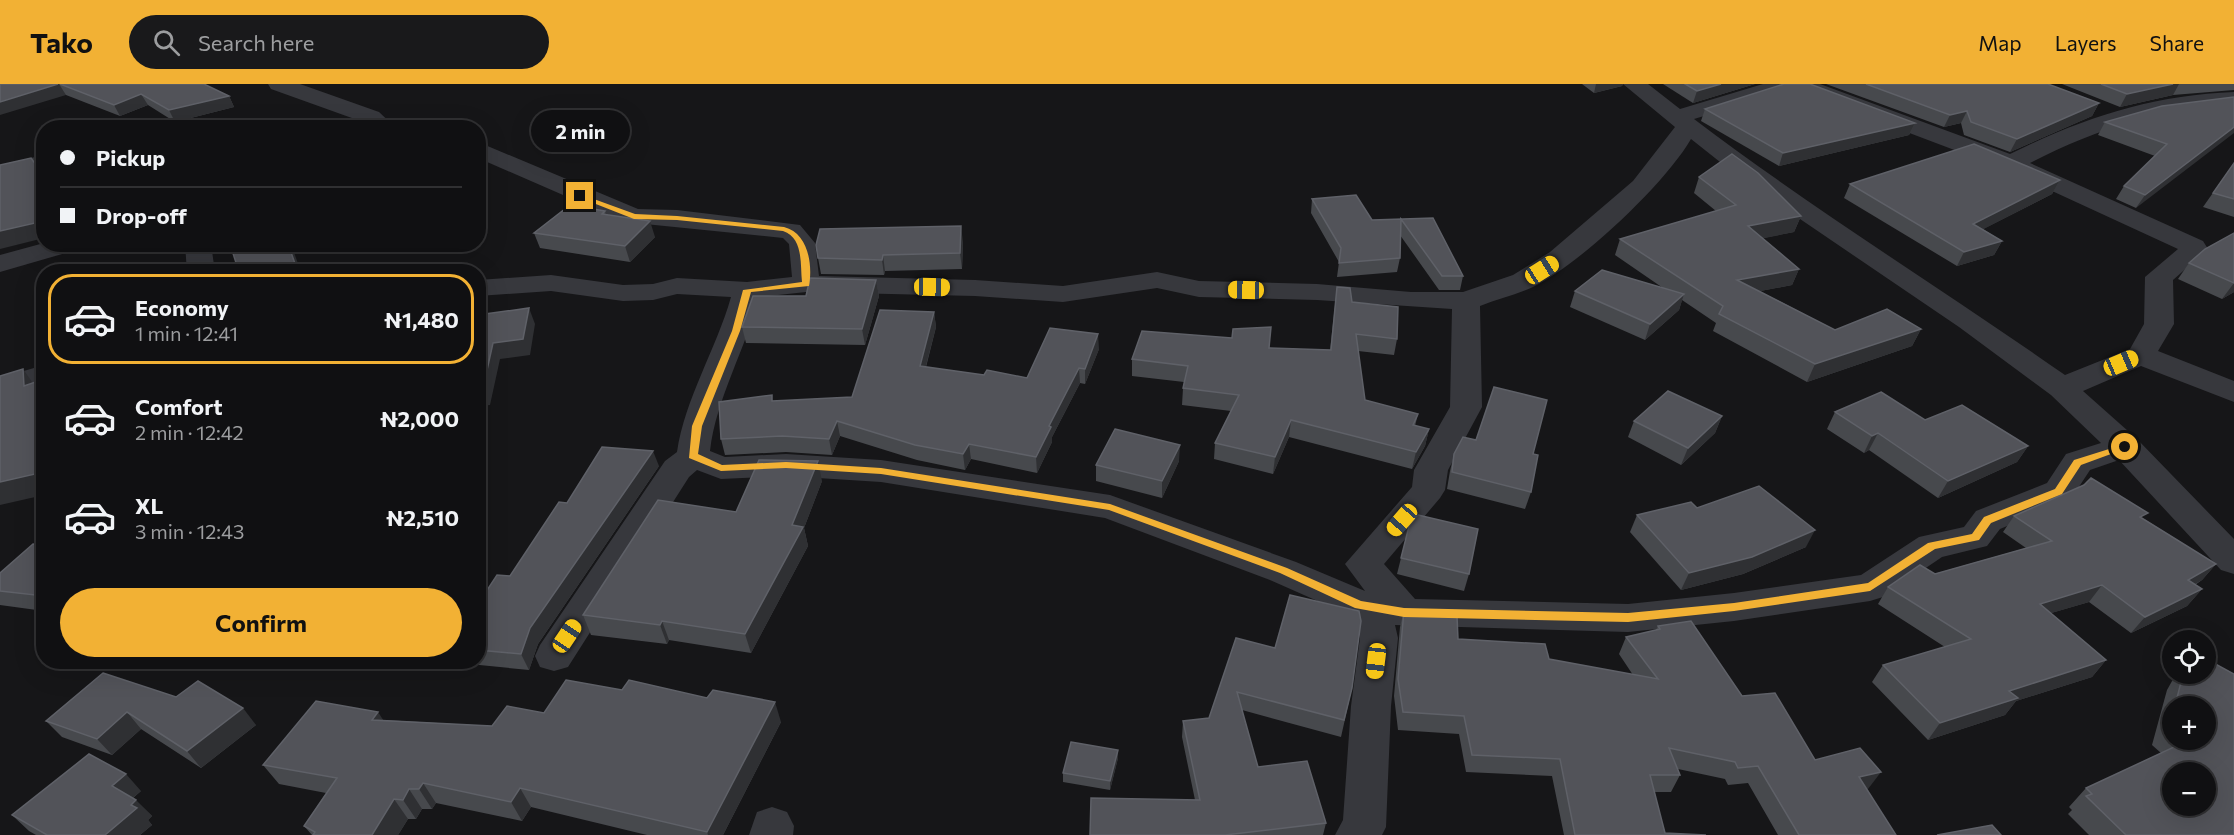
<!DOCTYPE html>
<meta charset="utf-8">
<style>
body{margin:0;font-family:Commissioner,sans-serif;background:#19191b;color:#f1f3f6;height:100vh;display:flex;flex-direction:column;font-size:22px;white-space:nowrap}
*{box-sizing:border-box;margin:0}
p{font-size:20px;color:#9c9d9f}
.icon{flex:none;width:33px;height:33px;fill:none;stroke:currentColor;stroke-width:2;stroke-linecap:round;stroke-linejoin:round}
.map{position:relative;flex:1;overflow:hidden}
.sheet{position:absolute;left:36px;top:180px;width:450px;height:405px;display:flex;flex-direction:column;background:#101012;border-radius:24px;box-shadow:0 6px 24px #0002,0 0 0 2px #303032}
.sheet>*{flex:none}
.banner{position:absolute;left:36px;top:36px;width:450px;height:132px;border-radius:24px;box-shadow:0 6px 24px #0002,0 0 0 2px #303032;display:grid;align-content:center;height:132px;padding:0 24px;background:#101012}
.tools{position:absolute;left:2162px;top:546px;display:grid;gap:12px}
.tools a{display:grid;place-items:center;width:54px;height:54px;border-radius:50%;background:#101012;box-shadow:0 6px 24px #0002,0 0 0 2px #303032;font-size:30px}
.end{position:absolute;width:27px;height:27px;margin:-14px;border:8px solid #f2b134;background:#111;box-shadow:0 0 0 3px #111}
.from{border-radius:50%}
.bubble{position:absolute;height:42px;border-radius:21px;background:#101012;box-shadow:0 6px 24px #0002,0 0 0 2px #303032;font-size:20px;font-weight:700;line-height:42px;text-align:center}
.car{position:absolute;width:18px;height:36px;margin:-18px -9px;border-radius:8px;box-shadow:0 0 4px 2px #0007;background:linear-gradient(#f5c518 24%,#345 0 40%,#f5c518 0 76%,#345 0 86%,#f5c518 0)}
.banner b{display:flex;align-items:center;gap:21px;height:57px;font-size:22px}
.banner b+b{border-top:2px solid #303032}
.banner i{width:15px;height:15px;background:#f1f3f6}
ul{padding:10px 0 0;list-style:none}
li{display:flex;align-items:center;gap:18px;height:90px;margin:0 12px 9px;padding:0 12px;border:3px solid transparent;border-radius:24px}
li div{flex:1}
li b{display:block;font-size:22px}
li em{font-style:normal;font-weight:700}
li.on{border-color:#f2b134}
li>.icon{width:54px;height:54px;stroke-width:1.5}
.cta{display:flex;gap:12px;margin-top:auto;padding:12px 24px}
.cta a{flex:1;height:69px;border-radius:36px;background:#f2b134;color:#111;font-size:24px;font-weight:700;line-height:69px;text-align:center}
header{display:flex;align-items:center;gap:36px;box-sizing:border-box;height:84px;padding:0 30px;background:#f2b134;color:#111}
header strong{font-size:28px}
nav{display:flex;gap:33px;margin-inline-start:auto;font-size:21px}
.search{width:420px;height:54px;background:#19191b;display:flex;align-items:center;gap:15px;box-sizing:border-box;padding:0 21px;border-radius:33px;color:#9c9d9f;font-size:22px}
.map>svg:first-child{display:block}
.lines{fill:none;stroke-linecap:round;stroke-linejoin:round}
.street{fill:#37383d;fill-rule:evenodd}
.wall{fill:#47494d;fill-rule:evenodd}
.shaded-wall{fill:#2f3033}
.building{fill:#525359;stroke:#5f6168;stroke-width:1.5;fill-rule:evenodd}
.route{fill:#f2b134}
</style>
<header>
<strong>Tako</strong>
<div class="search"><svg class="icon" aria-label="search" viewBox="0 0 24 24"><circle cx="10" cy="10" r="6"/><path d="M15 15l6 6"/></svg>Search here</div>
<nav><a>Map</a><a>Layers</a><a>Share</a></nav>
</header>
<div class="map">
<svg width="2234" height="751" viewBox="0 0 2234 751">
<rect width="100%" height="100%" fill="#161618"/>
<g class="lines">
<g class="street">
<path d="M268,0H300L379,28L396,44H370L363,38L271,5Z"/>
<path d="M1623,0H1648L1680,25L1763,0H1820L2010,70C2082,34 2153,11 2234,8V22C2157,25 2099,44 2030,79L2203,157L2208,165L2173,196L2174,240L2158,267L2234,297V318L2141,282L2083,307L2137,355L2234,455V490L2221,486L2119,376L2090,386L2071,415L2000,445L1987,462L1942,473L1883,513L1870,517L1734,537L1628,548L1395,541L1398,554L1391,622L1386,743L1382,751H1335L1343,736L1351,622L1360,554L1356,534L1270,496L1105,434L881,398L786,392L721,395L697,386L689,393L568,583L554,587L540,583L535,572L540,561L665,377L677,368C685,314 716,266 731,213L677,210L653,216L623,217L551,207L478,212V196L551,191L623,201L653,200L677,194L747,198L792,193L789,160L783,154L625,138L478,74V58L638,125L677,126L800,141L815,159L819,192L975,196L1063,202L1157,188L1199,197L1317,200L1411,208H1463L1513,191L1550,168L1633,97L1675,43ZM1793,5L2002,84L2178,165L2145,193L2144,240L2130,265L2065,291C1942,205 1814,126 1694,35ZM1691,55L1744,97L1959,243L2051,311L2101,359L2066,370L2047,399L1976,427L1964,443L1919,453L1861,491L1734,509L1628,520L1415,515L1384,480L1440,414L1445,406L1448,386L1482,323L1480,222C1497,215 1516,211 1533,203C1580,180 1665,100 1691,55ZM1157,204L1199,213L1317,216L1452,225L1450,323L1414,386L1412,403L1345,480L1365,507L1296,478L1110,411L881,376L786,370L725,373L710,367C716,314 746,265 759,213L806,208L975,212L1063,218Z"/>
<path d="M44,71V85L0,95V81Z"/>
<path d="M44,159L80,160L76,166L0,188V171Z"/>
<path d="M185,160H211L215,188H187Z"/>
<path d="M44,281V300L0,314V294Z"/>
<path d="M772,723L787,728L794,742L793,751H749L757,728Z"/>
</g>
</g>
<g class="wall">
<path d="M0,0H204L229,12L234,23L175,38L148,21L120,32L66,11Z"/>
<path d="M1582,0H1623L1622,2L1594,9Z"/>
<path d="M1663,0H1755L1693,19Z"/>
<path d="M1826,0H2048L2099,19L2092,32L2010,68L1964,51L1961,39L1944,43Z"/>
<path d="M2062,0H2234V6L2173,11L2120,23Z"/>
<path d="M2234,13L2136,124L2116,115L2124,102L2155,72L2098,51L2105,38Z"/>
<path d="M1705,25L1915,39L1909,51L1779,82L1701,37Z"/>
<path d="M2234,79V133L2203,123Z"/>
<path d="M1699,93L1801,132L1794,148L1763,154L1799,185L1792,201L1760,207L1835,246L1921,245L1912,262L1807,298L1713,247L1716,239L1682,216L1679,226L1645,256L1570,223L1575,207L1663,204L1615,171L1620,155L1716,127L1694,109Z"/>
<path d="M2060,96L2052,110L1983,145L2002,157L1994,171L1957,182L1844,114L1850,100Z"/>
<path d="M1312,115L1372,136L1433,134L1463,192L1460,206H1439L1400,151V174L1397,188L1337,193L1339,178L1311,129Z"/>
<path d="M605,127L606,131L655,153L630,178L540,164L534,149Z"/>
<path d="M2234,149V208L2222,215L2178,195L2189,179Z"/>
<path d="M963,158L962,185L885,187L884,191L821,190L818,174Z"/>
<path d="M876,196L879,212L865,261L746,259L742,243Z"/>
<path d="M1337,203L1352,218L1397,255L1394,271L1358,267L1365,316L1418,330L1415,342L1429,345L1425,362L1412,385L1289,353L1273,390L1214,375L1215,359L1231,327L1182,321L1183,304L1184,298L1132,292V275L1269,264L1330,266Z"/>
<path d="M934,228L936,243L926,283L984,291L1027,294L1099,265L1085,300L1080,299L1052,353V358L1037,389L971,375L965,386L917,376L840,352L832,371L786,368L725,371L721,355L773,317L852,313Z"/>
<path d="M1835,328L1925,336L2028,362L2017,378L1938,414L1869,366L1864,369L1827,345Z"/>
<path d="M1722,332L1715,349L1681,381L1628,353L1634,337Z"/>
<path d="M1454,370H1533L1531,408L1525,425L1447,405L1450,387Z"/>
<path d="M1179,377L1162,414L1096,397V381Z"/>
<path d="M659,382L538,560L529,586L459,579L458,578H478V520L510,492L567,419Z"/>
<path d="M822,397L804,444L808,462L751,569L669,556L667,560L591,551L583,531L736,428Z"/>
<path d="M1697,424L1806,463L1743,490L1681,506L1630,448L1637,431Z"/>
<path d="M2014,432L2144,435L2216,480L2202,496L2195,501L2202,505L2187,522L2131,549L2089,518L2051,529L2106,576L2092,593L2016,617L2005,631L1928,656L1872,598L1883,581L1945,563L1878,520L1888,503L2026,464L2003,448Z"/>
<path d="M44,461V527L0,521V489Z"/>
<path d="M1401,474L1469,490L1464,507L1397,490Z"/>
<path d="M1404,526L1458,555L1549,575L1633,591L1619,570L1626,553L1656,546L1658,542L1742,612L1815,676L1868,705H1866L1896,751H1778L1748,699L1728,701L1725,695L1678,685L1680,691L1671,708H1654L1665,749L1706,751H1564L1552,692L1466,688L1459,650L1398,646L1394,612L1400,543Z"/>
<path d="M1236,554L1352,604L1341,653L1242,626L1258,683L1326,739L1323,751H1090L1195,716L1182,653L1183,637L1209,634Z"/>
<path d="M245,578H285L278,585Z"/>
<path d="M103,589L256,641L201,684L141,645L112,671L62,653L46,637Z"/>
<path d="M2176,590H2205L2234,751H2089L2068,730L2072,726L2069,723L2086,704L2161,669L2152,661L2167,606ZM2172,622H2205V656H2172Z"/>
<path d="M544,629L781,638L723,751H647L531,723L522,737L436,719L432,725H422L416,735H408L398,751H312L304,742L326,709L279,700L263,681L384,636L492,642Z"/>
<path d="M1118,674L1110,706L1063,698V689Z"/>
<path d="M141,707L133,714L152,732L148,736L152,741L140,751H36L29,747L12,731Z"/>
</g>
<g class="shaded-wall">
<path d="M58,0H59L66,11L0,31V18Z"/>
<path d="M1596,0H1623L1622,2L1594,9Z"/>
<path d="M1721,0H1755L1693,19L1697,7Z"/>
<path d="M2173,0H2179L2173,11L2120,23L2127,10Z"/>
<path d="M141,10L148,21L120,32L114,21Z"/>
<path d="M229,12L234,23L175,38L169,26Z"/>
<path d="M2099,19L2092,32L2010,68L2017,55Z"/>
<path d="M1967,27L1961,39L1944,43L1950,31Z"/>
<path d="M1915,39L1909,51L1779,82L1783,69Z"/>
<path d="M2234,43V49L2136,124L2145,111Z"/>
<path d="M2060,96L2052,110L1966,154L1973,140Z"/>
<path d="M1801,132L1794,148L1741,159L1748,142Z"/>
<path d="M44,137V154L0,165V147Z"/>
<path d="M650,137L655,153L630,178L625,162Z"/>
<path d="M961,142L963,158L962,185L960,169Z"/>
<path d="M2002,157L1994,171L1957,182L1964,168Z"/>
<path d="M288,160H291L301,188H298Z"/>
<path d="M883,171L885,187L884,191L882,176Z"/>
<path d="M1799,185L1792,201L1730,213L1737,196Z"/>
<path d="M876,196L879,212L865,261L862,245Z"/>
<path d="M2234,199V208L2222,215Z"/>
<path d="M1684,210L1679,226L1645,256L1650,240Z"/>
<path d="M478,214L481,220L478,231Z"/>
<path d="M529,224L535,240L530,271L500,275L490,321L478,322V305L493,259Z"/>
<path d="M934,228L936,243L922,297L920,282Z"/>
<path d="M1921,245L1912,262L1807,298L1815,280Z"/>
<path d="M1098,250L1099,265L1085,300V285Z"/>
<path d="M1079,284L1080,299L1052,353V358L1037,389L1036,373L1049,342Z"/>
<path d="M23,285L37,305L24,302Z"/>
<path d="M1722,332L1715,349L1681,381L1688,364Z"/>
<path d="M1291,336L1289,353L1273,390L1275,373Z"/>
<path d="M837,337L840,352L832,371L829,355Z"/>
<path d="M1429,345L1425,362L1412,385L1416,368Z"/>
<path d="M1878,349L1869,366L1864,369L1872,352Z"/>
<path d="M969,360L971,375L965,386L963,370Z"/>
<path d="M1180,361L1179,377L1162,414V397Z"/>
<path d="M2028,362L2017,378L1938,414L1948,397Z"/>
<path d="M653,367L659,382L538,560L529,586L521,570L530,544Z"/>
<path d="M818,377L822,397L804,444L808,462L751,569L745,550L792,441Z"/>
<path d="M44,388V411L0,421V398Z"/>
<path d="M1815,446L1806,463L1743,490L1681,506L1689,489Z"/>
<path d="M2216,480L2202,496L2174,512L2188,496Z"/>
<path d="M2102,501L2089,518L2028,536L2040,520Z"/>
<path d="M2202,505L2187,522L2131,549L2145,533Z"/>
<path d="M662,537L669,556L667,560L660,541Z"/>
<path d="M2106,576L2092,593L2016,617L2005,631L1928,656L1940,639L2009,607Z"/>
<path d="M273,578H285L278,585Z"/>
<path d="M775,618L781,638L723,751H708L707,748Z"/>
<path d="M243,624L256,641L201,684L187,667Z"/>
<path d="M127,628L141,645L112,671L97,655Z"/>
<path d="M378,628L391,648L372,636Z"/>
<path d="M1118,666V674L1110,706V697Z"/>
<path d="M1881,688L1868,705L1847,710L1859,693Z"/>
<path d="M126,690L141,707L128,718L112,702Z"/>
<path d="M423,699L436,719L432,725L419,705Z"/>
<path d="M520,704L531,723L522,737L511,718Z"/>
<path d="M409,705L422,725L416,735L403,716Z"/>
<path d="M394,715L408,735L398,751H372Z"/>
<path d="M136,716L152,732L148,736L152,741L140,751H105Z"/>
</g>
<g class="building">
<path d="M0,0H58L0,18Z"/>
<path d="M60,0H204L229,12L169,26L141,10L114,21Z"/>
<path d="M1685,0H1721L1697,7Z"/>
<path d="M1784,0H1810L1915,39L1783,69L1705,25Z"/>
<path d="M1866,0H2048L2099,19L2017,55L1971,38L1967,27L1950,31Z"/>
<path d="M2101,0H2173L2127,10Z"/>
<path d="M2234,13V43L2145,111L2124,102L2167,60L2105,38L2162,22Z"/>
<path d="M1974,60L2060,96L1973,140L2002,157L1964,168L1850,100Z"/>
<path d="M1732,70L1758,89L1801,132L1748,142L1799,185L1737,196L1835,246L1887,225L1921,245L1815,280L1719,230L1723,222L1620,155L1736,121L1699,93Z"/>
<path d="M31,74L44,92V137L0,147V81Z"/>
<path d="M2234,79V115L2213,109Z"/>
<path d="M1356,111L1372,136L1433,134L1463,192H1442L1401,135L1400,174L1339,179L1341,164L1312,115Z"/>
<path d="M570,121L605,127L602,130L650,137L625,162L534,149Z"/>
<path d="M961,142L960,169L883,171L882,176L818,174L816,161L820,145Z"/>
<path d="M2234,149V199L2189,179L2205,165Z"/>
<path d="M230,160H288L298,188H239Z"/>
<path d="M1602,186L1684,210L1650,240L1575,207Z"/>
<path d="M810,194L876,196L862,245L742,243L753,212H806Z"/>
<path d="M1337,203L1350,204L1352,218L1398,223L1397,255L1356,250L1365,316L1418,330L1413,341L1429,345L1416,368L1291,336L1275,373L1215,359L1239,311L1183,304L1188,282L1132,275L1142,247L1232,254L1233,245L1271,243L1269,264L1331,266Z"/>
<path d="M529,224L523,255L493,259L483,304L478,305V231Z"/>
<path d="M880,226L934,228L920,282L984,291L987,286L1027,294L1050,244L1098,250L1085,285L1079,284L1049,342L1051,343L1036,373L969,360L963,370L915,361L837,337L829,355L782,352L721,355L719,318L772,311V317L852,313Z"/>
<path d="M23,285L24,302L44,295V388L0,398V292Z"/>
<path d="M1494,303L1547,316L1533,370L1538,371L1531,408L1452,388L1454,370L1463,353L1476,356Z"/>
<path d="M1668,307L1722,332L1688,364L1634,337Z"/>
<path d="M1881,308L1925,336L1962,321L2028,362L1948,397L1878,349L1872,352L1835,328Z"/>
<path d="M1115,345L1180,361L1162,397L1096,381Z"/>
<path d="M602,363L653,367L530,544L521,570L478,566V520L497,491L510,492L559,418L567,419Z"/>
<path d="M759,376L818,377L792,441L803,443L745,550L662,537L660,541L583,531L658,416L736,428Z"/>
<path d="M2091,394L2148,429L2140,433L2216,480L2188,496L2202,505L2145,533L2102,501L2040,520L2106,576L2009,607L2018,614L1940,639L1883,581L1971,555L1888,503L1920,481L1935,490L2052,457L2014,432L2084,401Z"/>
<path d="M1759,402L1815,446L1752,473L1689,489L1637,431L1691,418L1697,424Z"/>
<path d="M1418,431L1478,445L1469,490L1401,474L1409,442Z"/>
<path d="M33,460L44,461V512L0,507V489Z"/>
<path d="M1290,511L1359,527L1361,537L1352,604L1344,636L1237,608L1258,683L1307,677L1326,739L1225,751H1090L1091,714L1200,716L1183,637L1209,634L1236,554L1275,564Z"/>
<path d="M1404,526L1457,532L1458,555L1545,560L1549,575L1658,595L1626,553L1660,545L1658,542L1691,537L1742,612L1775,609L1815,676L1860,664L1881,688L1859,693L1896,751H1799L1758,682L1738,684L1735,678L1669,664L1680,691H1650L1665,749L1706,751H1575L1560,675L1472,671L1464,632L1403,628L1398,595Z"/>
<path d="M2208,576L2234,590V751H2126L2086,712L2092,710L2086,704L2187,657L2185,656H2205V622H2175L2183,590H2205V578ZM2172,688H2205V722H2172Z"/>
<path d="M103,589L176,613L198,597L243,624L187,667L127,628L97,655L46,637Z"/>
<path d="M566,596L622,606L629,596L707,614L713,606L775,618L707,748L520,704L511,718L423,699L419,705H409L403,716L394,715L372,751H313L315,748L304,742L337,694L263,681L316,617L378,628L372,636L492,642L507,622L544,629Z"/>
<path d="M2172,633V644L2170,642Z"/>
<path d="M1071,658L1118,666L1110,697L1063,689Z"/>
<path d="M89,670L126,690L112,702L136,716L131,721L137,724L105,751H47L12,731Z"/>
<path d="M1992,741L2001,751H1937Z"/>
</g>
<path class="route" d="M580,110L635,130L677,132L784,143C808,149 813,180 809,202L751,208L740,247L702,342L698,370L722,381L786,378L881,384L1110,420L1287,484L1361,517L1404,524L1628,529L1734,519L1868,499L1928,459L1972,450L1984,433L2055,405L2074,376L2125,360L2130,363L2081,381L2062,410L1991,439L1979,456L1935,465L1870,507L1734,527L1628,538L1404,533L1355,524L1280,489L1109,426L881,390L786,384L721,387L689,374L692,342L732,247L743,206L802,198C800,181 804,154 783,147L677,136L634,135L578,113Z"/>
</svg>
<div class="tools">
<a><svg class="icon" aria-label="locate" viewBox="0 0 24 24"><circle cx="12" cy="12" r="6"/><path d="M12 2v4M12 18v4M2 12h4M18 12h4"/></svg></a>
<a>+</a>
<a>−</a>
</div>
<i class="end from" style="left:2125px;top:363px"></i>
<i class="end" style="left:580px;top:112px"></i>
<div class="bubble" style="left:531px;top:26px;width:99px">2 min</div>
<i class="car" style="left:1542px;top:186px;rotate:58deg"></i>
<i class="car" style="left:932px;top:203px;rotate:91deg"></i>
<i class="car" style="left:1246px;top:206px;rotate:271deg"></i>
<i class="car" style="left:2121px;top:279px;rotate:67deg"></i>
<i class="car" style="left:1402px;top:436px;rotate:221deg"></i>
<i class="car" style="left:567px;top:552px;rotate:34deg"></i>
<i class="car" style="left:1376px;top:577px;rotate:187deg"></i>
<div class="banner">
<b><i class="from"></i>Pickup</b>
<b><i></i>Drop-off</b>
</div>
<section class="sheet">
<ul>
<li class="on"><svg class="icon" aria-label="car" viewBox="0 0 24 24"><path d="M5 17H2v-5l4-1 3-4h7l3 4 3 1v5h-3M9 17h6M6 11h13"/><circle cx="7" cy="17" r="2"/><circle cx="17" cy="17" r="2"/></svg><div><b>Economy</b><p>1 min · 12:41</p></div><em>₦1,480</em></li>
<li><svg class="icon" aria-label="car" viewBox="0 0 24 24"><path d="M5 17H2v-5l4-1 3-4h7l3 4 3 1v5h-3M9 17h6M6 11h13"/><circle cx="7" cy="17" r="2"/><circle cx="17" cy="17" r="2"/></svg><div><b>Comfort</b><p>2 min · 12:42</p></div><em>₦2,000</em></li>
<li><svg class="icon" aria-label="car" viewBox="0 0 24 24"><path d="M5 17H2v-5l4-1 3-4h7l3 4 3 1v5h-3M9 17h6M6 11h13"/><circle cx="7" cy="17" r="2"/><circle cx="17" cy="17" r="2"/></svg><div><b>XL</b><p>3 min · 12:43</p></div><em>₦2,510</em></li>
</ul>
<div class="cta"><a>Confirm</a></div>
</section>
</div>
